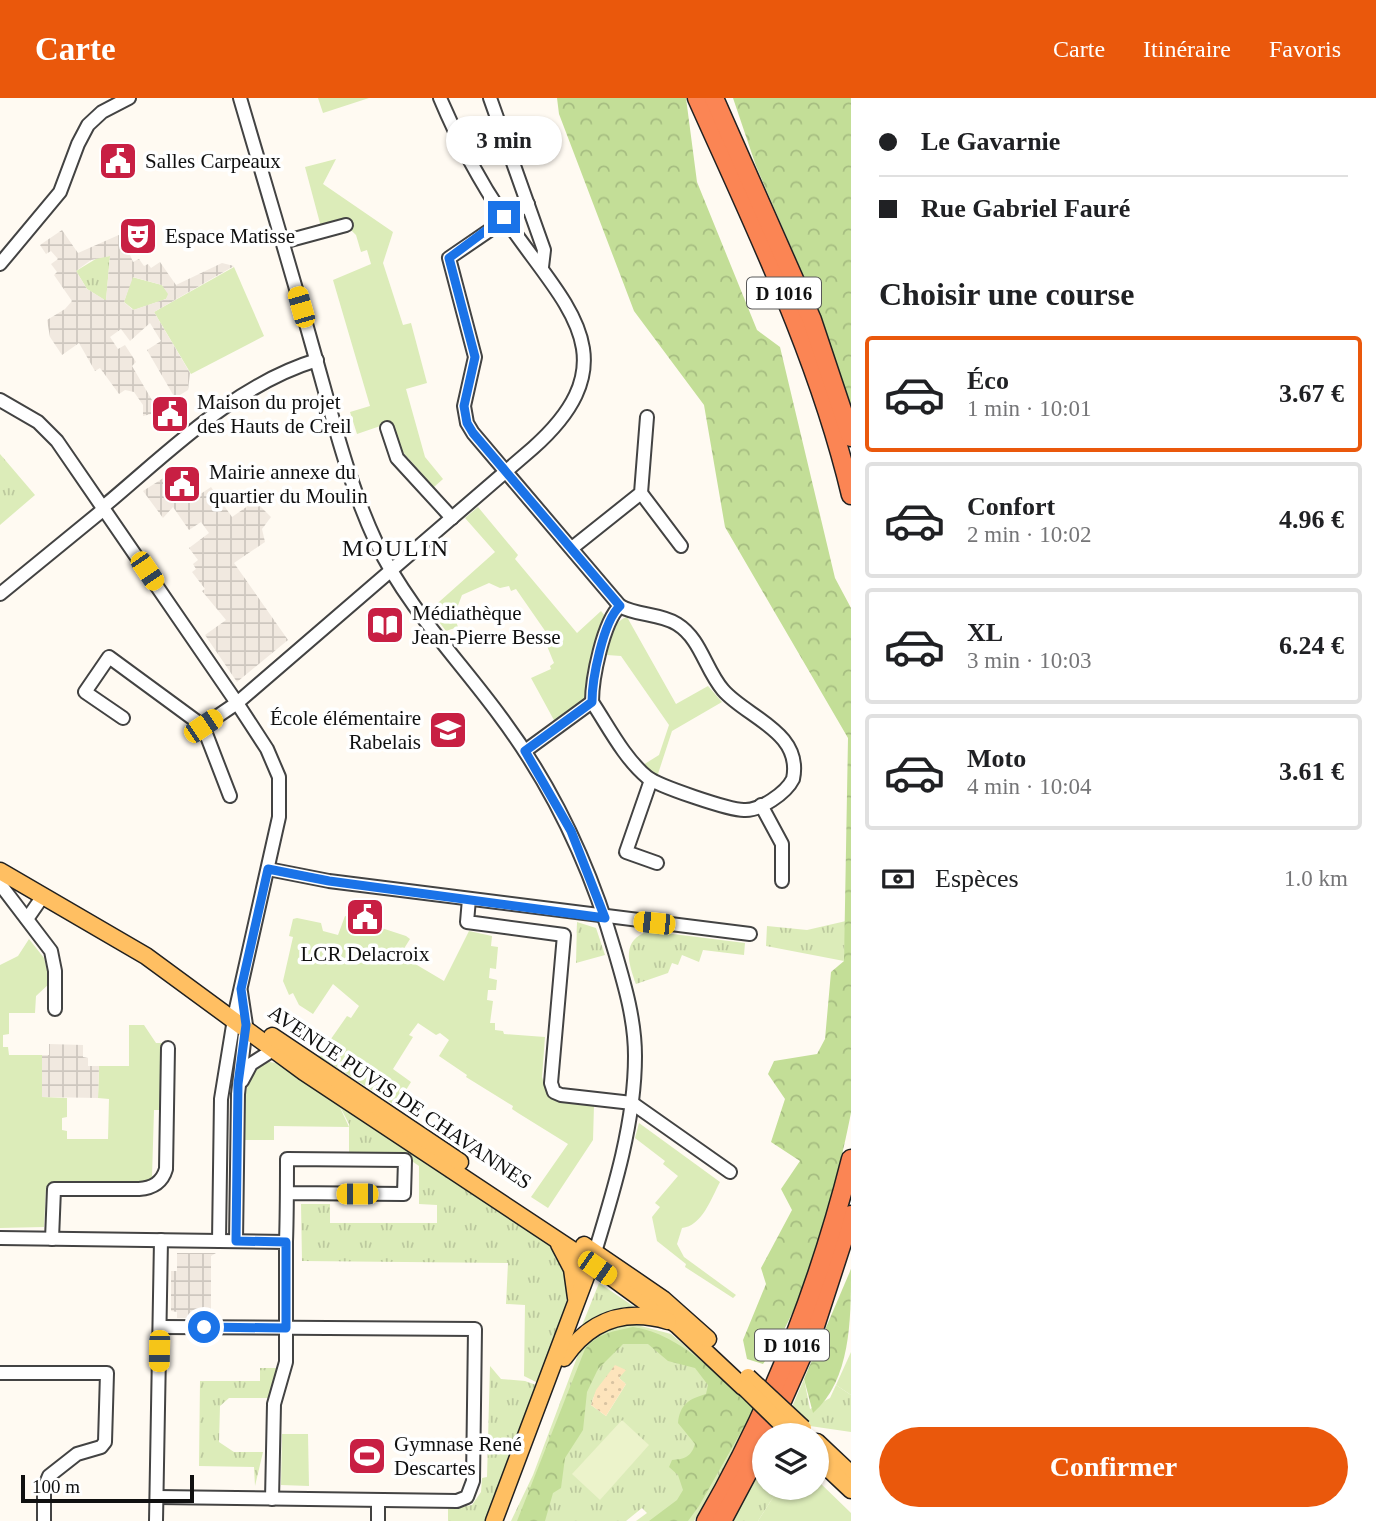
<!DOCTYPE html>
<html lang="fr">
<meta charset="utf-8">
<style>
body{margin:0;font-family:"Times New Roman",serif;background:#f6f6f6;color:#202124;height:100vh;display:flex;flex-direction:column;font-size:26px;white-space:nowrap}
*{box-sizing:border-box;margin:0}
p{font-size:23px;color:#757577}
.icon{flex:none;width:38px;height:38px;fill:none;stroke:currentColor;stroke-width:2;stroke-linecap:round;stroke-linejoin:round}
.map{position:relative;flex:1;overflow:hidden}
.details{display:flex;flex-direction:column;background:#fff;width:525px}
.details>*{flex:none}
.top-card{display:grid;align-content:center;height:154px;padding:0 28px;background:#fff}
.tools{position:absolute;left:752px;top:1325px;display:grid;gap:14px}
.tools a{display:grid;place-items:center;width:77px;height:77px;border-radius:50%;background:#fff;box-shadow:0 2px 5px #0004;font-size:35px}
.scale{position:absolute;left:21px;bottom:18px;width:173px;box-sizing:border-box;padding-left:7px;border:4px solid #101010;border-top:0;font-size:19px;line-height:24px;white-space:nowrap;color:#101010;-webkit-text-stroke:5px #fff;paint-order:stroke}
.end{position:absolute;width:32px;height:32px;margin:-16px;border:9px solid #1a73e8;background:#fff;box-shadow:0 0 0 4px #fff}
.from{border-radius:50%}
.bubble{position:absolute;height:49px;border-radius:24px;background:#fff;box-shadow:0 2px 5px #0004;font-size:23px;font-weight:800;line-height:49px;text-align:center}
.car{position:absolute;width:21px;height:42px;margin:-21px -10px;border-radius:9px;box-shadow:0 0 5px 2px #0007;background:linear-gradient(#f5c518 24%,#345 0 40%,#f5c518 0 76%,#345 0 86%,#f5c518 0)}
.top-card b{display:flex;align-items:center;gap:24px;height:66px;font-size:26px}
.top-card b+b{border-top:2px solid #e0e0e0}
.top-card i{width:18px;height:18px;background:#202124}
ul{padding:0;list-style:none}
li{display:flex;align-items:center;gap:21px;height:116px;margin:0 14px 10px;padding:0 14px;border:4px solid #e0e0e0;border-radius:7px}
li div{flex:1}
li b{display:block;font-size:26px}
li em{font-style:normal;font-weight:800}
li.on{border-color:#ea580c}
li>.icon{width:63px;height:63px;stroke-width:1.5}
h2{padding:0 28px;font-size:32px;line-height:84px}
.pay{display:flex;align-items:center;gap:18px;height:77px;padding:0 28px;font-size:26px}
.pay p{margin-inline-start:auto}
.cta{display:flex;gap:14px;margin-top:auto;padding:14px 28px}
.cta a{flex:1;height:80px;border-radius:42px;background:#ea580c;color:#fff;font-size:28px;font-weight:800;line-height:80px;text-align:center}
header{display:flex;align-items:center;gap:42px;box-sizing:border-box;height:98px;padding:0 35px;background:#ea580c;color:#fff}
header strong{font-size:33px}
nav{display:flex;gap:38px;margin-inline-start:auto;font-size:24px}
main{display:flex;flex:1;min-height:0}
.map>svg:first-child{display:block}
.grass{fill:url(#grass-tufts);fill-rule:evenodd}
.forest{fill:url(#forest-crowns)}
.sand{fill:url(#sand-dots)}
.park{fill:#dcecb9}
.pitch{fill:#ecf3cb}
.plaza{fill:url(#plaza-grid);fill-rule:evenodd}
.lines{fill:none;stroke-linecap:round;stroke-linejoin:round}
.minor-casing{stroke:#434343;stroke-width:16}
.major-casing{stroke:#212121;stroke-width:19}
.highway-casing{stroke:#212121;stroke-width:21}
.minor{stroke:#fff;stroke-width:12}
.major{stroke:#ffbf62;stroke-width:16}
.highway{stroke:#fb8554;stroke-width:18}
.major-bridge-casing{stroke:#212121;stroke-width:19;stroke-linecap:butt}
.major-bridge{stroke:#ffbf62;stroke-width:16}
.route{stroke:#1a73e8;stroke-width:9}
.labels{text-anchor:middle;stroke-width:7;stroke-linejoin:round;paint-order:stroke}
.shield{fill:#fff;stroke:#585858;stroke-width:2}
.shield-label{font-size:19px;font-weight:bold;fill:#101010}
.poi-label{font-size:21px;fill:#101010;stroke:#fff;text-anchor:start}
.street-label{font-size:21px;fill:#101010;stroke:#fff}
.quarter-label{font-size:24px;letter-spacing:2px;fill:#101010;stroke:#fff}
</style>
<header>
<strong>Carte</strong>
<nav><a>Carte</a><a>Itinéraire</a><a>Favoris</a></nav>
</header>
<main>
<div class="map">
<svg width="851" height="1423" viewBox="0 0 851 1423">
<defs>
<pattern id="grass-tufts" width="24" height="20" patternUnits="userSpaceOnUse" patternTransform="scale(1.75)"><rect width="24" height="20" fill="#dcecb9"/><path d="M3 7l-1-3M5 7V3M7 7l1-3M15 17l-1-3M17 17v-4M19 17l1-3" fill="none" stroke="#bcc99e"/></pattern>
<pattern id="forest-crowns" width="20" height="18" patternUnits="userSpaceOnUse" patternTransform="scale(1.75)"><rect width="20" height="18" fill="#c3de97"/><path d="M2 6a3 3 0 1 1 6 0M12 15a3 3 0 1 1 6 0" fill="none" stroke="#a6bd81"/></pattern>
<pattern id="sand-dots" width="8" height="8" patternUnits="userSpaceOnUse" patternTransform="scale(1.75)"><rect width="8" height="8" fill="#fde4bc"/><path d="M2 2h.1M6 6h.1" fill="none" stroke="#d8c3a1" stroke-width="1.8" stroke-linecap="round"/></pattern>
<pattern id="plaza-grid" width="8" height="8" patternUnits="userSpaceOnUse" patternTransform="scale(1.75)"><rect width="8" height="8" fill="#f1e9e0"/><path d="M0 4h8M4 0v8" fill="none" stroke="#cec7bf"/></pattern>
</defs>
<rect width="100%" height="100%" fill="#fffaf2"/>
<g class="grass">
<path d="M110,158L106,203L87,191L76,173L99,159Z"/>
<path d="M0,356L35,397L0,427Z"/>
<path d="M846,823L844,863L766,848L767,828L807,832Z"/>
<path d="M577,824L596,830L605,857L576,865Z"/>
<path d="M649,833L745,845L744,857L703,852L699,864L682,857L678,867L672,865L668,875L636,886C628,864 621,842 649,833Z"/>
<path d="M338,1005L548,1145C586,1193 558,1236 540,1286L524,1278L525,1207L506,1206L508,1165L302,1163L301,1106H330V1125H437V1107L419,1106V1068L403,1057L349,1056V1026Z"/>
<path d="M599,1185L642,1214L579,1235Z"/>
<path d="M622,1227H637L671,1236L759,1311L694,1423H636L647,1415L642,1410L626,1423H511L533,1377L579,1254L592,1239ZM625,1272L619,1280L626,1286L606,1318L591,1307C597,1288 605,1277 625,1272Z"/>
<path d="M490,1268L501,1281L525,1283L539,1288L488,1423H448V1411L472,1407L481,1394L482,1380L487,1379Z"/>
<path d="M260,1270H279L270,1300H229L220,1308L219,1344L234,1354H263L255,1388L254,1369L199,1368L200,1283H260Z"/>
<path d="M804,1281L810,1311L830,1300L836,1287L851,1297V1334L810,1328L792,1309Z"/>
<path d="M765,1356V1390H779L758,1423H730Z"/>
</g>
<g class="forest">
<path d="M557,0H686L697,84L757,232L780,249L835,480L851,510V1015C836,1089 808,1206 763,1266L747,1261L743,1242L766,1186L761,1170L792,1112L781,1091L800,1063L771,1044L785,1001L768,976L774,963L817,956L825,941L831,874L844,863L848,640L725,429L704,307L634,213L559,16Z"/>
<path d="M733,0H851V314L823,223L756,68Z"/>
<path d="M851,1171C851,1221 851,1282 813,1315L804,1281Z"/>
<path d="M633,1229C682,1236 719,1280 754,1311L699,1408L688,1423H649L677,1402L683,1392L678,1377L669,1369L672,1362C685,1361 691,1359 695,1346L678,1325C680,1306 689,1301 706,1296L708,1287L695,1270L668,1263L648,1246H623L598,1271L587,1294L583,1332L565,1360L561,1390L553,1395L545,1423H517L585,1251C598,1235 614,1233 633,1229Z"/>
</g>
<path class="sand" d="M615,1267L626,1272L619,1280L626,1286L606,1318L591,1307L596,1292Z"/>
<g class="park">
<path d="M318,0H369L323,15Z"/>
<path d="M336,61L323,86L393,134L383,165L403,227L411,225L427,285L406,291L425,359L443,381L434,389L401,352L392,324L357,336L350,314L370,308L333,182L371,166L367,152L361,154L356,137L346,127L321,129L305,69Z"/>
<path d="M234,169L264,238L191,276L154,214Z"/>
<path d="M132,179L162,187L169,196L166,201L134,212L124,204Z"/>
<path d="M478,409L518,457L515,461L577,535L601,513L605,518L584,604L555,624L531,580L551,571L550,568L554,565L545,543L550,540L516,491L511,493L509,488L500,490L489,485L462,497L454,518L458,529L446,533L430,512L495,454L465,420Z"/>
<path d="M627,519L676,606L708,588L722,604L672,633L657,679L643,667L659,657L669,627L621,558L607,557C610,543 611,524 627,519Z"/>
<path d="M345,818L406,838L410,841L400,857L444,883L469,833L492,838L491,848L498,849L496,871L490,870L489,880L497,882L496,892H488L487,902L493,903L490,925H495V932L503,933L504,936L545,939L542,979L547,995L562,1003L594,1007L593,1042L548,1110L531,1099L568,1046L518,1015L512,1011L513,1008L466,979L467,977L439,958L449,942L440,935L436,937L418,925L409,937L413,939L393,971L411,984L396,1008L319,958L347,918L351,920L359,908L333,886L313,916L299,907L293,895L289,897L283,883L293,839L289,838L293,821L297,820L321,825L323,833L338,837Z"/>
<path d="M29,841L44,860L50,885L36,898L35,915H9V936L3,937V949H8L9,957H42V999L67,1000V1019L62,1020V1032L67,1033V1041H108L109,1001L98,1000L99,968H129V927H144L156,945H164V1012H154L152,1079L149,1083H54V1091L46,1089L44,1129L0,1130V867L18,858Z"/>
<path d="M270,964L282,966L338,1005L349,1029L274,1028V1042H245C245,1018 239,970 270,964Z"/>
<path d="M639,1025L720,1084C711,1101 702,1128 682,1130L677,1146L684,1159L736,1197L733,1200L685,1169L686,1166L657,1143L652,1119L660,1109L655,1105L678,1078L663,1066L665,1063L635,1040Z"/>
<path d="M851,1254V1297L836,1287Z"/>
<path d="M282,1336H308L309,1388L281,1387Z"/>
<path d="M817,1382L851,1415V1423H758L779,1390H817Z"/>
</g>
<path class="pitch" d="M622,1322L649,1347L600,1402L572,1376Z"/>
<g class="plaza">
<path d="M62,132L78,155L121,136L133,164L139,161L144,168L148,166L151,170L160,164L176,187L222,165L234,168L154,214L190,275L188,292L175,300L147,252L161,243L150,225L130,243L121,231L110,239L118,251L125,247L136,264L132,268L159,314L143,318V307L134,294L125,292L119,296L100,270L95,273L79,245L62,257L50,239L47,222L65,211L72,203L54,177L57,174L51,166L58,161L51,153L46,156L40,147ZM110,158L106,202H105L87,191L76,173L91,162ZM133,179L162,187L168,196L166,201L133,212L124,204Z"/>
<path d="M168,377L184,400L196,392L199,397L211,389L232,419L255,403L271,419L262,431L265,444L234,465L288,542L237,584L205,537L226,522L202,493L205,491L192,474L196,471L193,466L198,462L189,450L209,435L201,424L189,432L173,409L163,420L143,393Z"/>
<path d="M49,946L83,947V959L88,960V968H99L98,1000L42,999V957H49Z"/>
<path d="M177,1155H216L211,1158V1216H201V1220H177V1214L171,1213V1173H177Z"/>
</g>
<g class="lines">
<defs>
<g id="minor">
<path d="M240,0C264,82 289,165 312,247C331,313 347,382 376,444C406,508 459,562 500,618C554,690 590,767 615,854C625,888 635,922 635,958C635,1024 614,1092 595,1154"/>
<path d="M490,0L544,152L542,169"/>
<path d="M528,106L449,160L475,259L464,308L467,325L473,335L620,508C603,524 592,581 592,604"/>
<path d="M283,144L346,127"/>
<path d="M0,166L60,94L78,46L88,27L102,14L129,0"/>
<path d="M0,302L38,324L57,343L237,605L267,651L279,679V719L235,915L221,1001L219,1143"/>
<path d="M387,330L397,360L452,420"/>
<path d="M641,395L681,448"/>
<path d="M103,409C168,355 234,287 317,262"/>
<path d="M572,450L641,395L647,319"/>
<path d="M0,496L104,411"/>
<path d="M592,604C608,628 624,660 647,679C658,688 729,712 744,712C760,713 786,695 793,681C803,634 746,619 723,592C705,571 701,541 677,526C659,515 637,518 620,508"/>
<path d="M123,620L85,594L109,559L203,628L230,698"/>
<path d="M203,628L237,605L533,350C634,260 563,206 506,122C480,84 458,43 440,0"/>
<path d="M525,653L592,604"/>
<path d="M651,682L626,754L657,765"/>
<path d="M761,707L782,746V783"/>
<path d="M268,771L329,783L750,836"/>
<path d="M0,786L51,853L55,873V911"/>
<path d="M469,801L467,824L564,837L551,985L554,994L561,997L632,1005L730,1074"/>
<path d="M27,821L43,798"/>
<path d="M242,983L251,966L273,952"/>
<path d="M0,1140L286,1144V1264L274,1306L272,1401"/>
<path d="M52,1141L54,1091H139C152,1090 162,1085 166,1071L168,950"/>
<path d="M236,1143L238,996L246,927L241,894"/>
<path d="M286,1144C287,1116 287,1089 287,1061L405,1062L404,1096L287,1095"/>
<path d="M0,1275H107L105,1344L101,1349L77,1356L49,1378L44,1390V1423"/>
<path d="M157,1399L457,1403L467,1399L473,1383L475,1231L160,1229"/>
<path d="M156,1423L161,1142"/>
<path d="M378,1423V1402"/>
</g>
<g id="major">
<path d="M0,773L146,858L304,974L592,1165L677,1227L743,1289"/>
<path d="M272,938L460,1064"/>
<path d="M559,1146L572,1171L576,1200"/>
<path d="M584,1147L663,1201L708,1241"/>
<path d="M564,1260C590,1222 625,1210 668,1223"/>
<path d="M817,1344L851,1376"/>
<path d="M817,1360L851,1392"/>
<path d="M494,1423L594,1157"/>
</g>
<g id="highway">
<path d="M697,0C755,130 818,258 851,397"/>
<path d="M714,0L812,222L851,339"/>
<path d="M767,1337L815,1228L851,1117"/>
<path d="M706,1423C772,1309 819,1188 851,1061"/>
<path d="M722,1423L765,1342"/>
</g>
</defs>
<use href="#minor" class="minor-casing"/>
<use href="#major" class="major-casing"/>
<use href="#highway" class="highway-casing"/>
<use href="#minor" class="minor"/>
<use href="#major" class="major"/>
<use href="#highway" class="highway"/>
<defs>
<g id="major-bridge">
<path d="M748,1279L803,1330"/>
<path d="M745,1290L793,1337"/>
</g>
</defs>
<use href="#major-bridge" class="major-bridge-casing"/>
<use href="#major-bridge" class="major-bridge"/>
</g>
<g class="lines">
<path class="route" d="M204,1229L286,1230V1144L236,1143L238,986L246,927L241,891L268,771L329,783L605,820L571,733L525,653L592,604C592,582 603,523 620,508L473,335L467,325L464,308L475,259L449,160L504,119"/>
</g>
<defs>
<symbol id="civic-square" viewBox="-11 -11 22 22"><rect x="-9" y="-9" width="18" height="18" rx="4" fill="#c81f43" stroke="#fff"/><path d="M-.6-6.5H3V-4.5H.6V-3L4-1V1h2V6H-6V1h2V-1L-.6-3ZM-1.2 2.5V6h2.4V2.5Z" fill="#fff"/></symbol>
<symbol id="theatre-square" viewBox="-11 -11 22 22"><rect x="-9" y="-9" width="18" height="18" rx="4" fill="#c81f43" stroke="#fff"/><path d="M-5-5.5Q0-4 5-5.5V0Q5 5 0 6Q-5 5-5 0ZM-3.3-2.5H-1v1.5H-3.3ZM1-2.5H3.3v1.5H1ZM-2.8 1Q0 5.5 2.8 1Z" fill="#fff"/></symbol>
<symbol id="library-square" viewBox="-11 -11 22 22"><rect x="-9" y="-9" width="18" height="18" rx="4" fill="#c81f43" stroke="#fff"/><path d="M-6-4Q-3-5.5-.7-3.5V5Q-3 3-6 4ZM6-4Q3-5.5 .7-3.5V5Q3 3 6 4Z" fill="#fff"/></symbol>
<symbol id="school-square" viewBox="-11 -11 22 22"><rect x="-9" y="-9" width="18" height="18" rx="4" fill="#c81f43" stroke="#fff"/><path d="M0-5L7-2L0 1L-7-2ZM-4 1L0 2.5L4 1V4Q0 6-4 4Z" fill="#fff"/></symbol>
<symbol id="stadium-square" viewBox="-11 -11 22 22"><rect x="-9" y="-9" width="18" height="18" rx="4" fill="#c81f43" stroke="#fff"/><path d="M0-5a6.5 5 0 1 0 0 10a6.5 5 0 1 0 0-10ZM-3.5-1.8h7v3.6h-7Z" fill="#fff"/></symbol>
</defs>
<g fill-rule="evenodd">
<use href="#civic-square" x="96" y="41" width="44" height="44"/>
<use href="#theatre-square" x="116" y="116" width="44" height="44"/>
<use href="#civic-square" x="148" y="294" width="44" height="44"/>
<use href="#civic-square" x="160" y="364" width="44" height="44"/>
<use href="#library-square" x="363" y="505" width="44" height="44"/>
<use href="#school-square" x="426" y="610" width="44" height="44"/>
<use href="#civic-square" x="343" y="797" width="44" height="44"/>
<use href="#stadium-square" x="345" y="1336" width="44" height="44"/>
</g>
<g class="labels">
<g class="shield">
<rect x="747" y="179.5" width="74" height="31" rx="5"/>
<rect x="755" y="1231.5" width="74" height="31" rx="5"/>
</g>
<g class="shield-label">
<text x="784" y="202">D 1016</text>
<text x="792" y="1254">D 1016</text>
</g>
<g class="poi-label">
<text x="145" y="70">Salles Carpeaux</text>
<text x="165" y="145">Espace Matisse</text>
<text x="197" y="311">Maison du projet<tspan x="197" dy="24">des Hauts de Creil</tspan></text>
<text x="209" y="381">Mairie annexe du<tspan x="209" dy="24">quartier du Moulin</tspan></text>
<text x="412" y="522">Médiathèque<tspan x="412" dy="24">Jean-Pierre Besse</tspan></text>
<text x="421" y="627" text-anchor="end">École élémentaire<tspan x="421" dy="24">Rabelais</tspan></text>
<text x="365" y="863" text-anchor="middle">LCR Delacroix</text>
<text x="394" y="1353">Gymnase René<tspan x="394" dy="24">Descartes</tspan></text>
</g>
<g class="street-label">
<text transform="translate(400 999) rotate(34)" y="7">AVENUE PUVIS DE CHAVANNES</text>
</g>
<g class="quarter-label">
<text x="396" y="458">MOULIN</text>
</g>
</g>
</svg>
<div class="tools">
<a><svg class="icon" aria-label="layers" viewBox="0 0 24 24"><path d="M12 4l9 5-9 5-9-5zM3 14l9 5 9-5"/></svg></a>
</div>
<div class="scale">100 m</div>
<i class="end from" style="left:204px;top:1229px"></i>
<i class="end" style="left:504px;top:119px"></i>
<div class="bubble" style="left:446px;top:18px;width:116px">3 min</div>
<i class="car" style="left:301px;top:209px;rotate:344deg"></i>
<i class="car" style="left:147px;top:473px;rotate:146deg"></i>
<i class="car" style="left:203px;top:628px;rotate:56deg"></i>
<i class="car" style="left:654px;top:825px;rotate:276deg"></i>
<i class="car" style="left:357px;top:1096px;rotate:270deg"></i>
<i class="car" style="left:597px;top:1170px;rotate:125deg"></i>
<i class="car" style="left:159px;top:1253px;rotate:181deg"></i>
</div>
<section class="details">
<div class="top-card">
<b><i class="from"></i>Le Gavarnie</b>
<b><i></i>Rue Gabriel Fauré</b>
</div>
<h2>Choisir une course</h2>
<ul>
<li class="on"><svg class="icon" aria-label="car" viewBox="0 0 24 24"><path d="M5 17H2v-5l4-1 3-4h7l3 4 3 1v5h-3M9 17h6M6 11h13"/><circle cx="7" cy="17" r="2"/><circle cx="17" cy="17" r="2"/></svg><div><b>Éco</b><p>1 min · 10:01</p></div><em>3.67 €</em></li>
<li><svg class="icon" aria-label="car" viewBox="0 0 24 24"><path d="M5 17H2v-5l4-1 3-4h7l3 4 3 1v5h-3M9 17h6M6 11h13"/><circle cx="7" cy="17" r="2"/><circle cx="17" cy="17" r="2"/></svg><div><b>Confort</b><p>2 min · 10:02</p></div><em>4.96 €</em></li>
<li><svg class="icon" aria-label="car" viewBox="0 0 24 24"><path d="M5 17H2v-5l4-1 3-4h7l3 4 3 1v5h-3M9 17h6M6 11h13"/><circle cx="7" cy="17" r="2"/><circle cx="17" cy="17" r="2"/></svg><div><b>XL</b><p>3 min · 10:03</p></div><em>6.24 €</em></li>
<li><svg class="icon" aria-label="car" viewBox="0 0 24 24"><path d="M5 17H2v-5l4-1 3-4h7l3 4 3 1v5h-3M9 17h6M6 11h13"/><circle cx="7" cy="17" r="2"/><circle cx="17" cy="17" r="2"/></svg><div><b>Moto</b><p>4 min · 10:04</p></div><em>3.61 €</em></li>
</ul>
<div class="pay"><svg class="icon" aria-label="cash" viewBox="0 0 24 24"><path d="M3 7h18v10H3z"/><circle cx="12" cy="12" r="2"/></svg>Espèces<p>1.0 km</p></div>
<div class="cta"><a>Confirmer</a></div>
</section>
</main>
